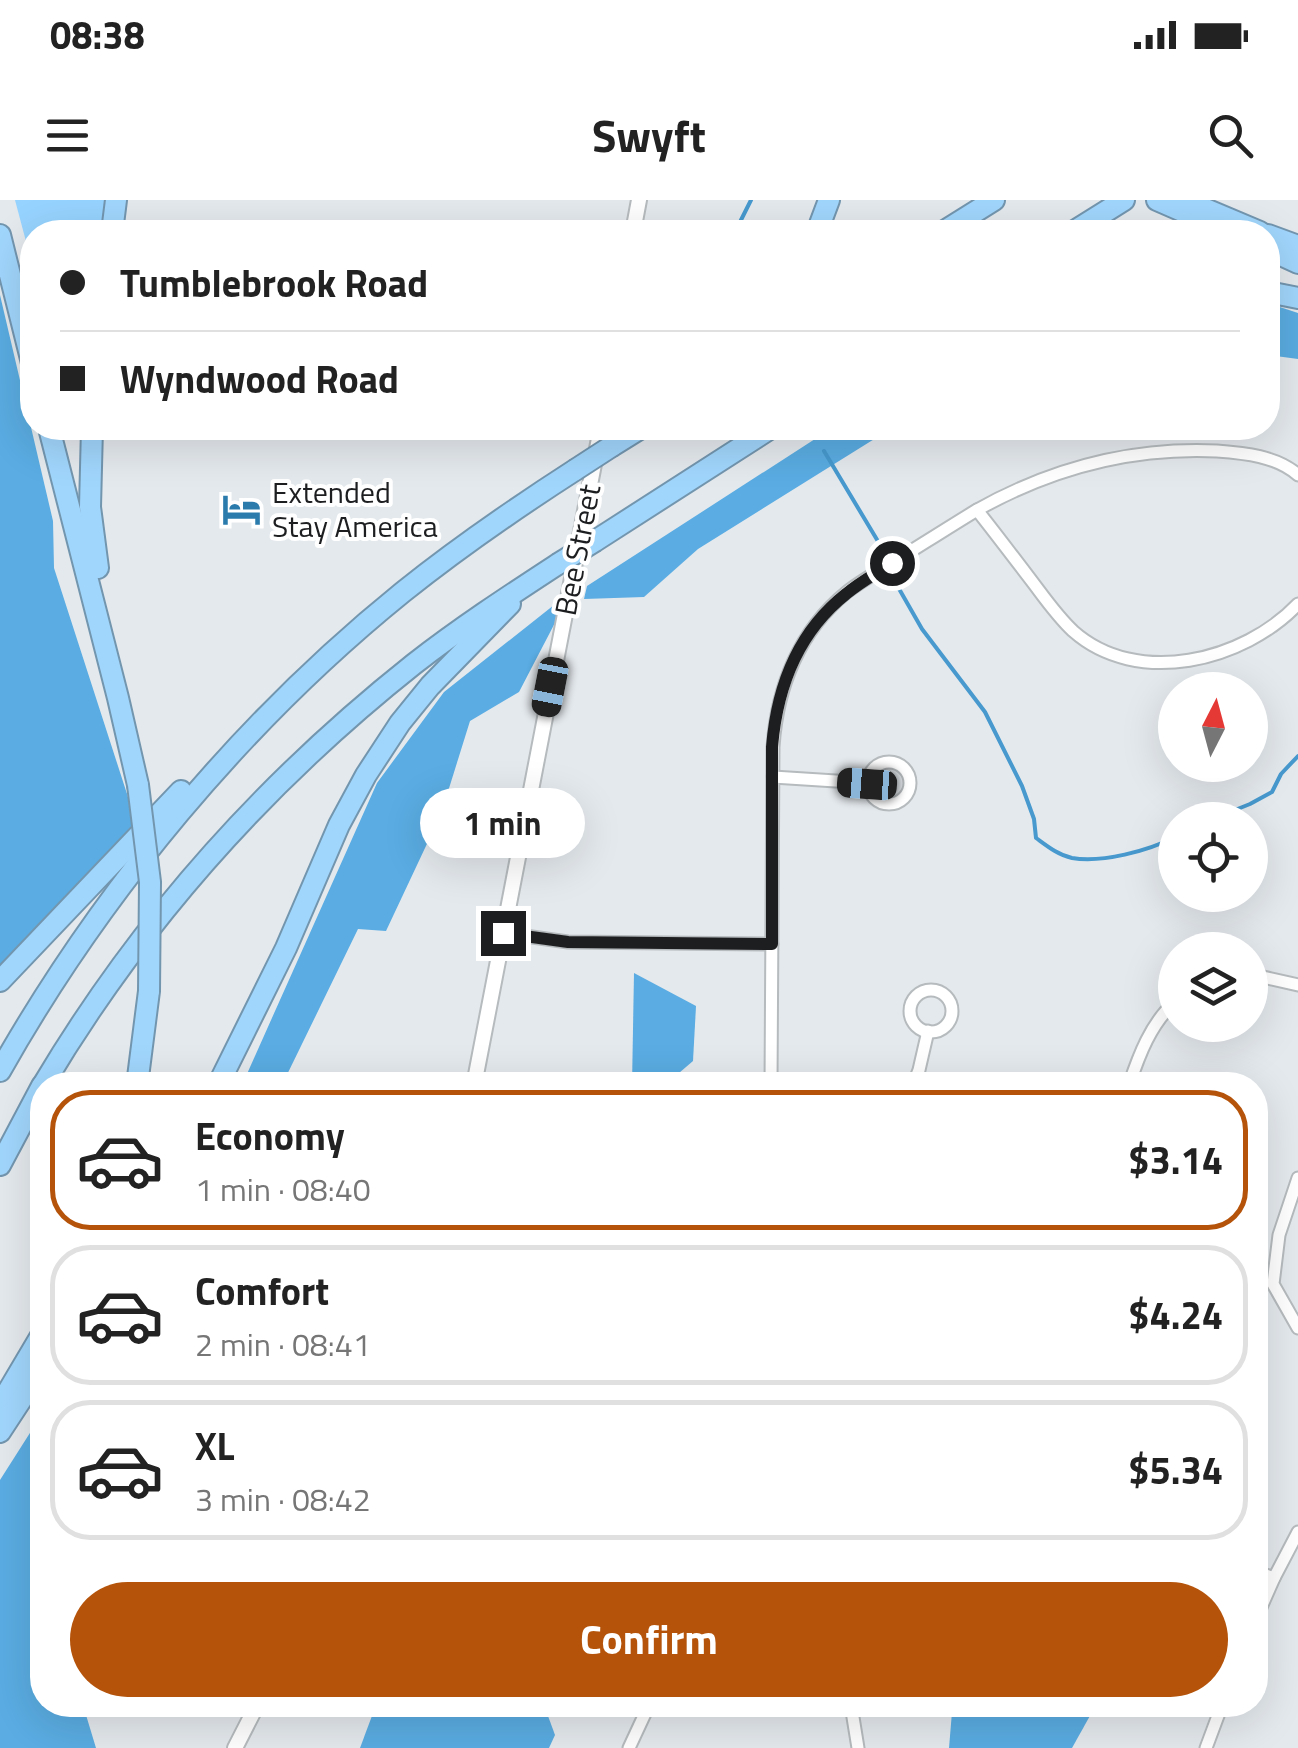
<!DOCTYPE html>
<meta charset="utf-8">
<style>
body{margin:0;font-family:"Titillium Web",sans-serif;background:#f2f2f2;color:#222;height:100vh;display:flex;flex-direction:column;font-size:38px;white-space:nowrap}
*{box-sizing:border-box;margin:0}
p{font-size:32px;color:#767676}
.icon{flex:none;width:55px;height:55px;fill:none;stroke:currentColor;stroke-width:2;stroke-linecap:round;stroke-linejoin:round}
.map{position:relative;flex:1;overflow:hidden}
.drawer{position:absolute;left:30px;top:872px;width:1238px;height:645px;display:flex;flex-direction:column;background:#fff;border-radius:40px;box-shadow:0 10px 40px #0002}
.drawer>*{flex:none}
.banner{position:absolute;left:20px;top:20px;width:1260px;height:220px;border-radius:40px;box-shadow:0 10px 40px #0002;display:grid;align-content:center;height:220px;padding:0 40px;background:#fff}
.needle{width:65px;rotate:6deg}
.tools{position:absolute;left:1158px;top:472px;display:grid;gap:20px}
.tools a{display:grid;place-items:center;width:110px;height:110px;border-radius:50%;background:#fff;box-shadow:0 10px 40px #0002;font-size:50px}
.end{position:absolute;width:45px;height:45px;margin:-22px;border:12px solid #1d1e20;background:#fff;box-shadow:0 0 0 5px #fff}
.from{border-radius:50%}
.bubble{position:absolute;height:70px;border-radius:35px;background:#fff;box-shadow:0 10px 40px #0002;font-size:32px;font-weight:700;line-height:70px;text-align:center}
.car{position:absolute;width:30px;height:60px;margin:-30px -15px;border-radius:12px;box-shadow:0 0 8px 2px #0007;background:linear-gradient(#222 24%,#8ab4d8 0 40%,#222 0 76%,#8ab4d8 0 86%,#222 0)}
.banner b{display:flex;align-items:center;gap:35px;height:95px;font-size:38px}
.banner b+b{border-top:2px solid #e0e0e0}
.banner i{width:25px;height:25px;background:#222}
ul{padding:18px 0 0;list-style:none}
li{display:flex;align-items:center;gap:30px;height:140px;margin:0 20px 15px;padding:0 20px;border:5px solid #e0e0e0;border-radius:40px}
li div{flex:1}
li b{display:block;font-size:38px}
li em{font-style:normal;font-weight:700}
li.active{border-color:#b45309}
li>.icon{width:90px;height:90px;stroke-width:1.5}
.button{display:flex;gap:20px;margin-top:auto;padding:20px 40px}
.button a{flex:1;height:115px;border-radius:60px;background:#b45309;color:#fff;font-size:40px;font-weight:700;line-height:115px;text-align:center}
.status{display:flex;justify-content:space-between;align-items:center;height:70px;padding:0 50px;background:#fff;direction:ltr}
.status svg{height:28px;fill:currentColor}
header{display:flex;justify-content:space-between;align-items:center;height:130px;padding:0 40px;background:#fff;font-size:45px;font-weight:700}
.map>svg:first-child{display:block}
.green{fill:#96d3fe}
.forest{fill:#5aace2}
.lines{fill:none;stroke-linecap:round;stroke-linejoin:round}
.stream{stroke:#4799ce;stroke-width:4}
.minor-casing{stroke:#b6bbbe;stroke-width:15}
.tertiary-casing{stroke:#b6bbbe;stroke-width:18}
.motorway-casing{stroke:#7396af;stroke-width:24}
.minor{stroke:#fff;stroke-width:11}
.tertiary{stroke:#fff;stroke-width:14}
.motorway{stroke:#a1d6fc;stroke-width:20}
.motorway-bridge-casing{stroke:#7396af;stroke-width:24;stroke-linecap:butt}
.motorway-bridge{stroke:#a1d6fc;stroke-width:20}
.route{stroke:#1d1e20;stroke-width:12}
.labels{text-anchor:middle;stroke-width:8;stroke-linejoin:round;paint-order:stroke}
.poi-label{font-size:30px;fill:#1d1e20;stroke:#fff;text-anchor:start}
.street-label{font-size:30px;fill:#1d1e20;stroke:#fff}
</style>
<div class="status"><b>08:38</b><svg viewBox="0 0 49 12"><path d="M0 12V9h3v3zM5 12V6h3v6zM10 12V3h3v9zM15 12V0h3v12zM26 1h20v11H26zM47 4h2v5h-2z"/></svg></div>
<header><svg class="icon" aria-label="menu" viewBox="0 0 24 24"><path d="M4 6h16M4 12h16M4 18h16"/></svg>Swyft<svg class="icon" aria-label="search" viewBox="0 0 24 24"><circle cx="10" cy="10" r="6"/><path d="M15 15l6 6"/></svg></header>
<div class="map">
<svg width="1298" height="1548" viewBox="0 0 1298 1548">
<rect width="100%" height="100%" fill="#e4e9ed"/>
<path class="green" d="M15,0H106L103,32H32V64Z"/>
<g class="forest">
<path d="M0,95L53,321L54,368L128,597L133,627L0,765Z"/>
<path d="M1268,103L1298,113V159L1268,155Z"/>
<path d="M832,228H892L698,349L644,397L584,399L587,386Z"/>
<path d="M554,405L557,419L519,492L470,521L441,614L386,731L358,729L282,885H242L377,583L444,492Z"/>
<path d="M634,773L696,806L693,861L665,885H632Z"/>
<path d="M42,1214V1505H83L96,1548H0V1280Z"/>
<path d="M376,1505H544L555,1535L549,1548H360Z"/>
<path d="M989,1505H1096L1072,1548H949L952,1512Z"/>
</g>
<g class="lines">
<g class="stream">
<path d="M735,32L751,0"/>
<path d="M824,251L879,343"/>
<path d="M898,387L922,429L985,512L1022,586L1034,619L1036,638C1047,646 1058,655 1072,658C1102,663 1148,651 1175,637"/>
<path d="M1210,620L1250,604L1272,592L1281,574L1298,556"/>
</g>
<defs>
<g id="minor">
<path d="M1298,275C1277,256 1244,253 1217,251C1131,247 1052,268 977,310C996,334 1015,359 1034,384C1046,400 1058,417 1073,431C1137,488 1244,461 1298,404"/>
<circle cx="889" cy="583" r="21"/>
<path d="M773,577L867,583"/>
<path d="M503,733L568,742L772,744"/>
<path d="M1250,774L1298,785"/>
<circle cx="931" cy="811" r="21"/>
<path d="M771,885L773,547C777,487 799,431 847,392C861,381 877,372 892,363C921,345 949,327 977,310"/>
<path d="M913,885L919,870L928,831"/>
<path d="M1129,885C1139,855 1151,823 1175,802"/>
<path d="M1298,978L1279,1035L1273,1084L1298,1128"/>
<path d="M1255,1371L1274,1378"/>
<path d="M1255,1421L1274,1378L1298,1332"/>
<path d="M851,1505L858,1548"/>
<path d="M629,1548L649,1505"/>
<path d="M1206,1548L1222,1505"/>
</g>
<g id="tertiary">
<path d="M633,32L639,0"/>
<path d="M474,885L601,228"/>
<path d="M235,1548L257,1505"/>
</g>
<g id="motorway">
<path d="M1157,0L1196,17"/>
<path d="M1184,0L1260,32"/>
<path d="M112,32L116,0"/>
<path d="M817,32L829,0"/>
<path d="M943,32L994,0"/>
<path d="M1073,32L1124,0"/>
<path d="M0,35L32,163"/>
<path d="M1268,35L1298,46"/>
<path d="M1268,49L1298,63"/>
<path d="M1268,92L1298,98"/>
<path d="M49,228L118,498L138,585"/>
<path d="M92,228L90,307L98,368"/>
<path d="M612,246L641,228"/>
<path d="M595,341L771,228"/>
<path d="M0,781L181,591"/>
<path d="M0,871C101,692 242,522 403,392C458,348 516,308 575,270"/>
<path d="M43,885C141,720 264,583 414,464C460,428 509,396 558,364"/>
<path d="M137,885L149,791"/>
<path d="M218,885L286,748L339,625L366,575L400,523L430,486L510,404"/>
<path d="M0,965L42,886"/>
<path d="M0,1205L42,1134"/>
<path d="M0,1232L42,1168"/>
</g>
</defs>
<use href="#minor" class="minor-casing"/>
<use href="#tertiary" class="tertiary-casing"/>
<use href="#motorway" class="motorway-casing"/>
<use href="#minor" class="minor"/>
<use href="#tertiary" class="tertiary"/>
<use href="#motorway" class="motorway"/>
<defs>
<g id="motorway-bridge">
<path d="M575,270L612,246"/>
<path d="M558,364L595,341"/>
<path d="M138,585L150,682L149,791"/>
</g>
</defs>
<use href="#motorway-bridge" class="motorway-bridge-casing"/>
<use href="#motorway-bridge" class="motorway-bridge"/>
</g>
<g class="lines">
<path class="route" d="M503,733L568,742L772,744V547C777,487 798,432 846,394C860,382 877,373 892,363"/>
</g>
<defs>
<symbol id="hotel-bare" viewBox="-9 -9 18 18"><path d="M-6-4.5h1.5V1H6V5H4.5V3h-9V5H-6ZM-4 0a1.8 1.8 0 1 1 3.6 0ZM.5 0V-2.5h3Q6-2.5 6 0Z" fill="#2b7cad" stroke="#fff" stroke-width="2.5" paint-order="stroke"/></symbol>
</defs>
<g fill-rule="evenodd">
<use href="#hotel-bare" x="214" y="282" width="55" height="55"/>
</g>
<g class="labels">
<g class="poi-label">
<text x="272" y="303">Extended<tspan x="272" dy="34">Stay America</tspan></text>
</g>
<g class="street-label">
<text transform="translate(578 350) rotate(-79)" y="10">Bee Street</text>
</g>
</g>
</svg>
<div class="tools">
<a><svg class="needle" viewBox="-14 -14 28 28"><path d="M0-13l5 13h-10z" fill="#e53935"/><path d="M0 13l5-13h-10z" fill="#767676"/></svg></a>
<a><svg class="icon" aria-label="locate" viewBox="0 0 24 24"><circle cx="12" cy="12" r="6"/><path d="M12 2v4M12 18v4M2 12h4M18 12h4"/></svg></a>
<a><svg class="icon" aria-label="layers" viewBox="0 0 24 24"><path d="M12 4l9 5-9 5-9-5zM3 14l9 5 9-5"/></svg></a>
</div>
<i class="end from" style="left:892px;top:363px"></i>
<i class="end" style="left:503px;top:733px"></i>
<div class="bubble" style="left:420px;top:588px;width:165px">1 min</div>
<i class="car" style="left:550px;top:487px;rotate:191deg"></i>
<i class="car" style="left:867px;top:584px;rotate:274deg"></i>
<div class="banner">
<b><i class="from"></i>Tumblebrook Road</b>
<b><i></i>Wyndwood Road</b>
</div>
<section class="drawer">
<ul>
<li class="active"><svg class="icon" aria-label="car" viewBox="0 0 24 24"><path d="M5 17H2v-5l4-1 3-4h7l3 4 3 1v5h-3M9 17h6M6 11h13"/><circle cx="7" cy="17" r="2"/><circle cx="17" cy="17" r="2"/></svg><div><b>Economy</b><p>1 min · 08:40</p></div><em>$3.14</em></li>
<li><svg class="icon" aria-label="car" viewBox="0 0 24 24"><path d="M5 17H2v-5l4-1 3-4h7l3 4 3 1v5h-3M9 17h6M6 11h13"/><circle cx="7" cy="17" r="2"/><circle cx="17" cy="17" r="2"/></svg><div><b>Comfort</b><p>2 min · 08:41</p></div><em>$4.24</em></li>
<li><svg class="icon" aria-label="car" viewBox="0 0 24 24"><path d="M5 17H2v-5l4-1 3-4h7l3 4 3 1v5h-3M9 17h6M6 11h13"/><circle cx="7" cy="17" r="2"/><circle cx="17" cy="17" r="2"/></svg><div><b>XL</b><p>3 min · 08:42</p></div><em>$5.34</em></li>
</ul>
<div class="button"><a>Confirm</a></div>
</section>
</div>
